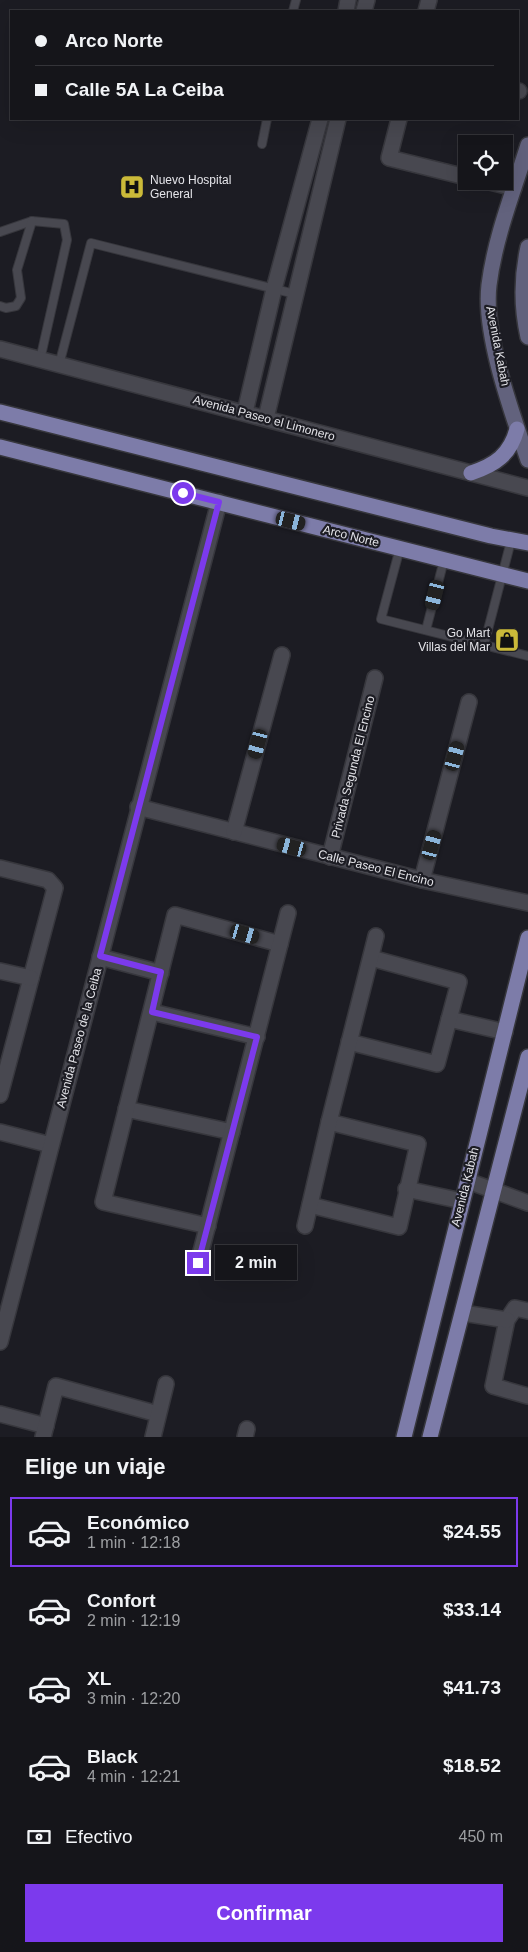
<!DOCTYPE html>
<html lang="es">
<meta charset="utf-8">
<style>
body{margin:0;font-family:Helvetica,sans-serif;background:#1e1e23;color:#f1f3f6;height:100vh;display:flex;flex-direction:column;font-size:19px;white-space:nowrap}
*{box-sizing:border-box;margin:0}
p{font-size:16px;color:#9d9fa2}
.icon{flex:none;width:28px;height:28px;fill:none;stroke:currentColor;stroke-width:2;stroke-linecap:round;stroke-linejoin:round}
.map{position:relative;height:1437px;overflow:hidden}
.drawer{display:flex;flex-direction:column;background:#15151a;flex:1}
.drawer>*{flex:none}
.guide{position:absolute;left:10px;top:10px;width:509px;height:110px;border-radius:0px;box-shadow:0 5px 20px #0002,0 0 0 1px #343439;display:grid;align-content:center;height:110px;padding:0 25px;background:#15151a}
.tools{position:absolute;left:458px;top:135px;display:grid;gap:10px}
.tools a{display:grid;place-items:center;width:55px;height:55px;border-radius:0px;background:#15151a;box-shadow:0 5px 20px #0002,0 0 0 1px #343439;font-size:25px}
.end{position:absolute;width:22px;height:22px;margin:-11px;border:6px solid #7c3aed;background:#fff;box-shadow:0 0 0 2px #fff}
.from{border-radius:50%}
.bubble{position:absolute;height:35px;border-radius:0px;background:#15151a;box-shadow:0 5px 20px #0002,0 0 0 1px #343439;font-size:16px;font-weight:600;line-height:35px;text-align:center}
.car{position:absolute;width:15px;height:30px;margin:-15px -8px;border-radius:6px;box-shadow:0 0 4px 1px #0007;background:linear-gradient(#222 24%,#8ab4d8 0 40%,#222 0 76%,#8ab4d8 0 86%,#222 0)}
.guide b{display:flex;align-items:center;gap:18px;height:48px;font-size:19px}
.guide b+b{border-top:1px solid #343439}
.guide i{width:12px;height:12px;background:#f1f3f6}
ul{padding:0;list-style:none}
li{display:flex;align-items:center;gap:15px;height:70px;margin:0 10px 8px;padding:0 15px;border:2px solid transparent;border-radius:0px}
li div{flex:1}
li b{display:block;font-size:19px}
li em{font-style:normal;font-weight:600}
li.current{border-color:#7c3aed}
li>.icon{width:45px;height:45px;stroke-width:1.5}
h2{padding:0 25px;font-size:22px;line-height:60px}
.pay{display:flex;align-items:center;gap:12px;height:55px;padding:0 25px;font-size:19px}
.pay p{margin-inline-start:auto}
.action{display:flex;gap:10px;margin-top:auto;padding:10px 25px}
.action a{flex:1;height:58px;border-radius:0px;background:#7c3aed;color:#fff;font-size:20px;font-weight:600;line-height:58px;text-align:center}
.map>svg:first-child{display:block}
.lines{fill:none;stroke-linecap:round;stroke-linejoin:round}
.lane-casing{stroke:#37373d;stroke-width:10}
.street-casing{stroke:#37373d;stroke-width:18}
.secondary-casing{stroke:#37373d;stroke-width:18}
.primary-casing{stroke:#37373d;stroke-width:18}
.lane{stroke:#484850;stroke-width:8}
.street{stroke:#484850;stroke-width:15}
.secondary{stroke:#62627d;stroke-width:15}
.primary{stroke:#7d7ca9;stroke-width:15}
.route{stroke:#7c3aed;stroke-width:6}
.labels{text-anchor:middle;stroke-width:4.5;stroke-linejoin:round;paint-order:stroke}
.poi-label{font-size:12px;fill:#e4e4e9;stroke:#1c1c23;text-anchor:start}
.street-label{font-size:12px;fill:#e4e4e9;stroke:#1c1c23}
</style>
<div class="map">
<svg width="528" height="1437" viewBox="0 0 528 1437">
<rect width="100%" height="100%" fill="#1c1c23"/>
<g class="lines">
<defs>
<g id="lane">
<path d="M293,11L296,0"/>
<path d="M262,144L267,119"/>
<path d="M0,232L32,221L64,224L67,240L40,360"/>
<path d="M0,306L6,308L16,306L21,298L17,270L32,221"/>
<path d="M59,365L91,243L295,294"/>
<path d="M400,548L381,619L528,656"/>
<path d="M426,630L444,560"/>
<path d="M484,645L511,541"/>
</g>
<g id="street">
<path d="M346,11L348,0"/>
<path d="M364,11L367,0"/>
<path d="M426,11L429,0"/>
<path d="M518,91H519"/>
<path d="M399,119L389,158L466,177"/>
<path d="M486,181L514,188"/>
<path d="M0,349L528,488"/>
<path d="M245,412L274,289L320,119"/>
<path d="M266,418L338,119"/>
<path d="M138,807L422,880L528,903"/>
<path d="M234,832L282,655"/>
<path d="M330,857L375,678"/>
<path d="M0,868L48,880L55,888L0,1095"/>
<path d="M422,880L469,702"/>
<path d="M100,957L161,973"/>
<path d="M0,971L31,978"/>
<path d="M152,1012L257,1037"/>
<path d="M449,1019L505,1032"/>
<path d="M349,1042L437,1064L459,982L371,958"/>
<path d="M126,1109L232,1132"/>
<path d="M0,1132L51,1145"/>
<path d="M468,1181L528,1203"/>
<path d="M406,1189L462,1201"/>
<path d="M310,1205L399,1227L418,1144L329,1122"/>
<path d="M208,1226L103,1202L175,915L280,944"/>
<path d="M305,1226L329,1122L376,936"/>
<path d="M198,1263L288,913"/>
<path d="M528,1311L515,1308L507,1320L493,1386L528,1396"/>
<path d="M463,1313L507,1320"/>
<path d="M0,1342L219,502"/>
<path d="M0,1414L46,1426"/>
<path d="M43,1437L56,1386L158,1414"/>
<path d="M153,1437L166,1384"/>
<path d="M245,1437L247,1429"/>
</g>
<g id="secondary">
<path d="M528,145C514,190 495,237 489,285C483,334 512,413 528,460"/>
<path d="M528,247C521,279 521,306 528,337"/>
</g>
<g id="primary">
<path d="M0,412L491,536L528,543"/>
<path d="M0,447L528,581"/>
<path d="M471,473C495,465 510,455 517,429"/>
<path d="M404,1437L528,938"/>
<path d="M430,1437L528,1057"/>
</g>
</defs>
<use href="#lane" class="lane-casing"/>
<use href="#street" class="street-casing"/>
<use href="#secondary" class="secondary-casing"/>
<use href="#primary" class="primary-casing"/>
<use href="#lane" class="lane"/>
<use href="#street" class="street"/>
<use href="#secondary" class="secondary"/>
<use href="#primary" class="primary"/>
</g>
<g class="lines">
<path class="route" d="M183,493L219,502L100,956L161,972L152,1012L257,1037L198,1263"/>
</g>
<defs>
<symbol id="hospital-square" viewBox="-11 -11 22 22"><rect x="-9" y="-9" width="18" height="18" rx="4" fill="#cbba39" stroke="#1c1c23"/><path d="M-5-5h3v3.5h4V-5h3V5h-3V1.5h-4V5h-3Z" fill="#111"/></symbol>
<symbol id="shop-square" viewBox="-11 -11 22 22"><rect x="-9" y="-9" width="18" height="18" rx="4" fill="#cbba39" stroke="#1c1c23"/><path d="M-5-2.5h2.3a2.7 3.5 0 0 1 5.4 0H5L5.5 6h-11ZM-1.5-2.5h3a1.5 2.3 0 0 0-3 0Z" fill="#111"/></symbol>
</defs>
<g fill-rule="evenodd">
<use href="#hospital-square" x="118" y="173" width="28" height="28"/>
<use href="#shop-square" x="493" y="626" width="28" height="28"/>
</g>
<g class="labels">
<g class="poi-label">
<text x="150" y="184">Nuevo Hospital<tspan x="150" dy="14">General</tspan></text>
<text x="490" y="637" text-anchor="end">Go Mart<tspan x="490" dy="14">Villas del Mar</tspan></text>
</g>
<g class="street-label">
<text transform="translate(498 346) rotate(79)" y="4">Avenida Kabah</text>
<text transform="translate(264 418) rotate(15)" y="4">Avenida Paseo el Limonero</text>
<text transform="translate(351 536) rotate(14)" y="4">Arco Norte</text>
<text transform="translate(353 767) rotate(-76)" y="4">Privada Segunda El Encino</text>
<text transform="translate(376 868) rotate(14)" y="4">Calle Paseo El Encino</text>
<text transform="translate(79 1038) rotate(-75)" y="4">Avenida Paseo de la Ceiba</text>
<text transform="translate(465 1187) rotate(-76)" y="4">Avenida Kabah</text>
</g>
</g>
</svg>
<div class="tools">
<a><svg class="icon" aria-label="locate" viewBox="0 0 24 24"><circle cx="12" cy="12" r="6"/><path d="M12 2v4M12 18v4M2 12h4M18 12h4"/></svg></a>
</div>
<i class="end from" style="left:183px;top:493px"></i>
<i class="end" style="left:198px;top:1263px"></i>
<div class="bubble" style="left:215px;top:1245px;width:82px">2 min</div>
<i class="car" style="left:291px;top:521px;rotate:104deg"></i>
<i class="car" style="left:435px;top:595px;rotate:194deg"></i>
<i class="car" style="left:258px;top:744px;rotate:195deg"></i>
<i class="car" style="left:455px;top:756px;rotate:15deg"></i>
<i class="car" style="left:432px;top:845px;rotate:15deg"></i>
<i class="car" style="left:292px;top:847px;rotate:285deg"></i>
<i class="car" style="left:245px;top:934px;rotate:106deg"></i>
<div class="guide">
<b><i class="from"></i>Arco Norte</b>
<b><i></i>Calle 5A La Ceiba</b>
</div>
</div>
<section class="drawer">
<h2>Elige un viaje</h2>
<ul>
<li class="current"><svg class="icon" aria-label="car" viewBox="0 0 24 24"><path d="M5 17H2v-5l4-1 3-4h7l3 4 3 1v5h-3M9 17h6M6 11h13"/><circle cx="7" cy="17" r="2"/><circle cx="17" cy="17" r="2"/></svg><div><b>Económico</b><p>1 min · 12:18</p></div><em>$24.55</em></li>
<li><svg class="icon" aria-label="car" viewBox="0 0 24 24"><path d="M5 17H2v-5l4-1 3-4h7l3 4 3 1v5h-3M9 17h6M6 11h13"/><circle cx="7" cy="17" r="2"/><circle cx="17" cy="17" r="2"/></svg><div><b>Confort</b><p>2 min · 12:19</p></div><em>$33.14</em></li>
<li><svg class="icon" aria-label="car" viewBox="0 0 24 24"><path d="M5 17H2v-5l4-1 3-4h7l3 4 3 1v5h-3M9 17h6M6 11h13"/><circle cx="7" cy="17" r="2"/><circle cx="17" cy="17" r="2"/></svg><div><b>XL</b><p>3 min · 12:20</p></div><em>$41.73</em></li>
<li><svg class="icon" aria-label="car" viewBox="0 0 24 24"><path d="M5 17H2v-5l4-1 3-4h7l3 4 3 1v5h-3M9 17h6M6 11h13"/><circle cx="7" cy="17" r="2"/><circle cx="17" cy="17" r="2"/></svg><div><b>Black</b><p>4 min · 12:21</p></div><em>$18.52</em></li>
</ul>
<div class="pay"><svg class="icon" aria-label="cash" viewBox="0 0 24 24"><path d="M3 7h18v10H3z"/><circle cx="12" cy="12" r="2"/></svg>Efectivo<p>450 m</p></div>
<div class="action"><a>Confirmar</a></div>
</section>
